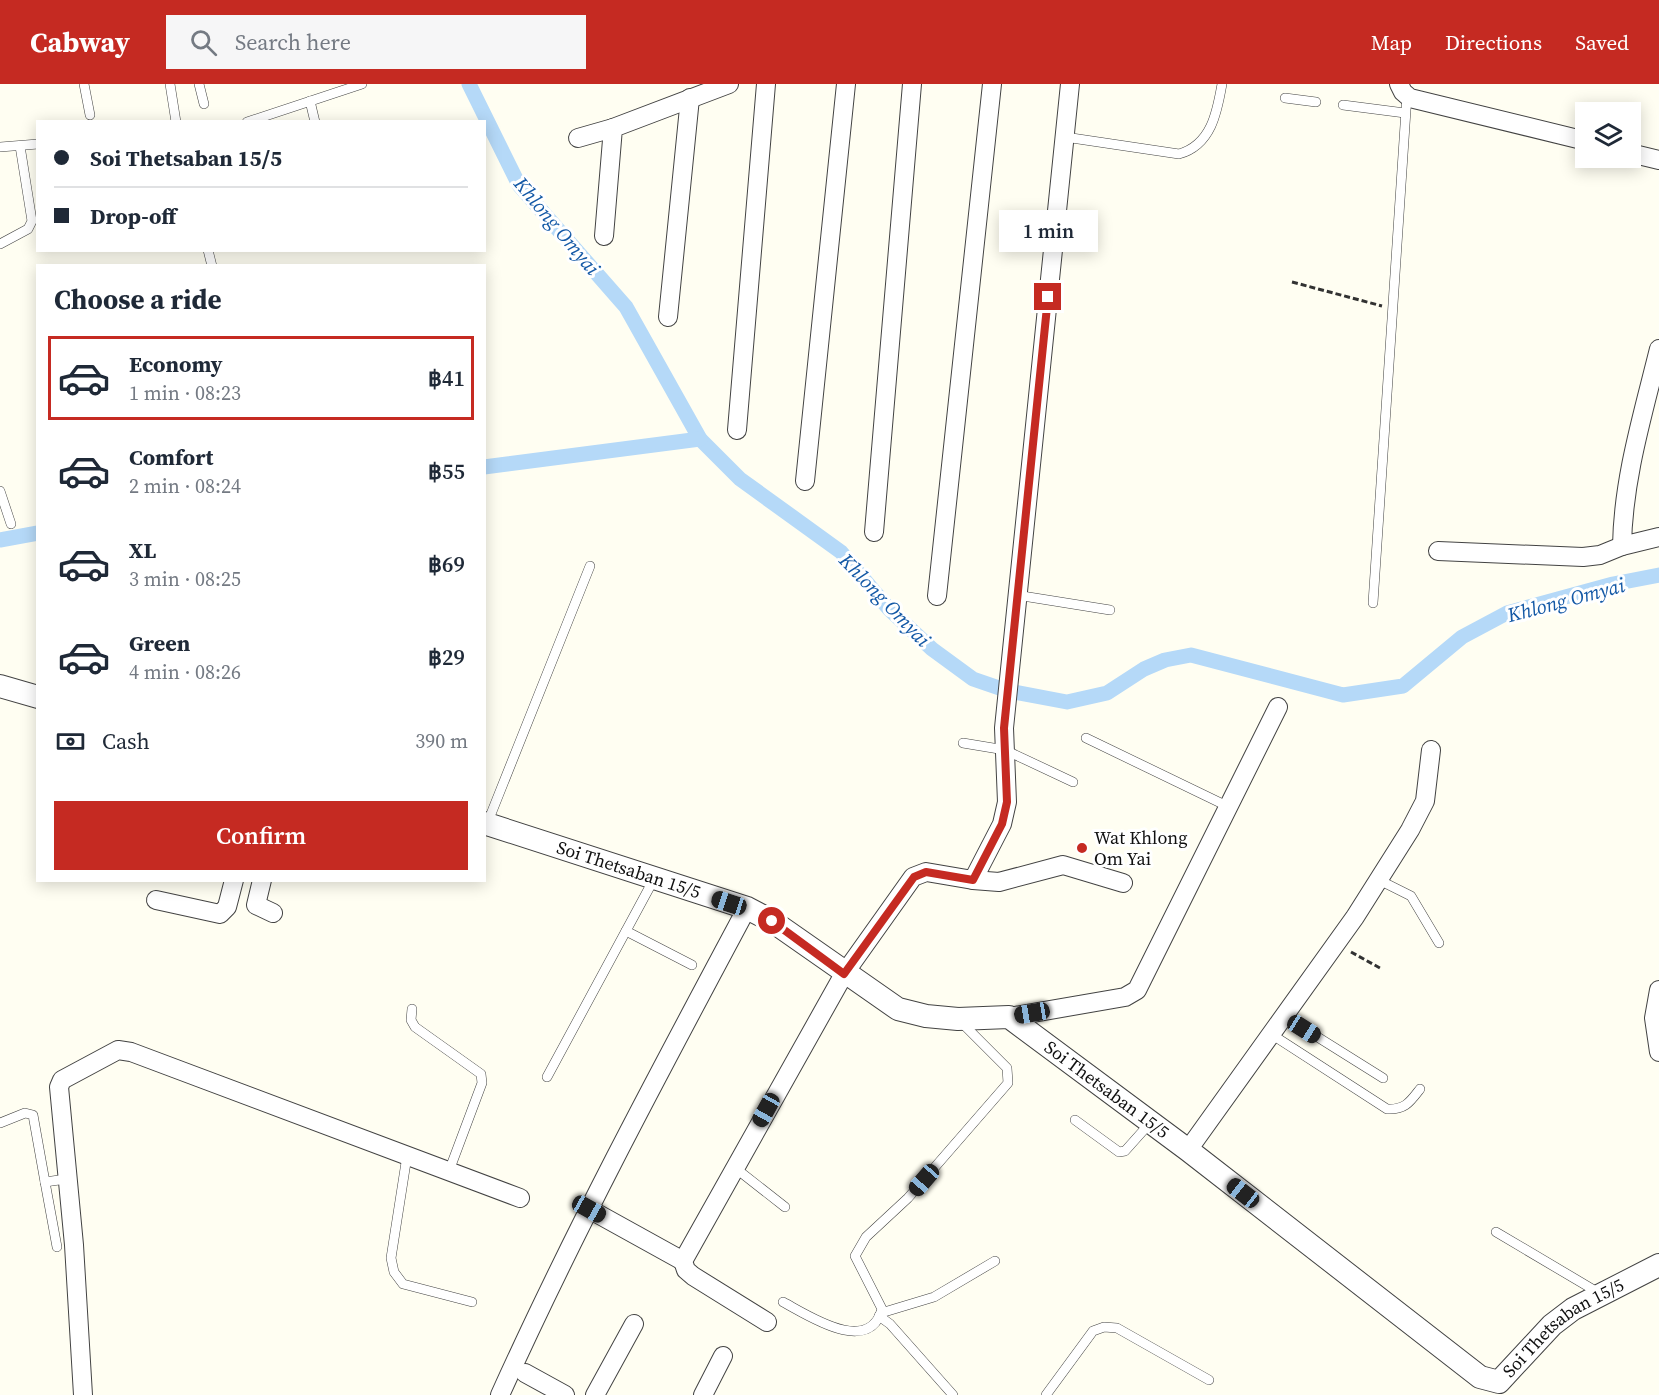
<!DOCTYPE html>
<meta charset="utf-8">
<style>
body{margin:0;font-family:"Source Serif 4",serif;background:#f6f6f7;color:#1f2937;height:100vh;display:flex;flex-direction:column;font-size:22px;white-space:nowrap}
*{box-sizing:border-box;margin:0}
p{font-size:20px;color:#747a83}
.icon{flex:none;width:33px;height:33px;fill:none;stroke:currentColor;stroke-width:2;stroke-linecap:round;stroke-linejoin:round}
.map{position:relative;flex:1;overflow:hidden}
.side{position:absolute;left:36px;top:180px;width:450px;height:618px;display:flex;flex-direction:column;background:#fff;border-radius:0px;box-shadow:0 3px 15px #0003}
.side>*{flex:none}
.guide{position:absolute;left:36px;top:36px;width:450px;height:132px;border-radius:0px;box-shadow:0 3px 15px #0003;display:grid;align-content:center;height:132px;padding:0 18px;background:#fff}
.buttons{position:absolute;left:1575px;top:18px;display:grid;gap:12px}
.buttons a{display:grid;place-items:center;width:66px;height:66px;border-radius:0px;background:#fff;box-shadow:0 3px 15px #0003;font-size:30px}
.end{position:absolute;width:27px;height:27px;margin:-14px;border:8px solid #c52a22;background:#fff;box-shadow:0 0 0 3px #fff}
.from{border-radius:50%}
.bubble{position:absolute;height:42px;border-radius:0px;background:#fff;box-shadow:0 3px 15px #0003;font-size:20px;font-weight:600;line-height:42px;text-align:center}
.car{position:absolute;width:18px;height:36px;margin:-18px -9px;border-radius:8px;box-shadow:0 0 4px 2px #0007;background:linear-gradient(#222 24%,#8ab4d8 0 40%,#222 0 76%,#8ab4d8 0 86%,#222 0)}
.guide b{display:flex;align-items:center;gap:21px;height:57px;font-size:22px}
.guide b+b{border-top:2px solid #e0e1e3}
.guide i{width:15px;height:15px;background:#1f2937}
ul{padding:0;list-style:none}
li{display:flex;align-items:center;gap:18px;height:84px;margin:0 12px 9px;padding:0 6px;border:3px solid transparent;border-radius:0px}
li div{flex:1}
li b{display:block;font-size:22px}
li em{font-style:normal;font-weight:600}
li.on{border-color:#c52a22}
li>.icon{width:54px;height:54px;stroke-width:1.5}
h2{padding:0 18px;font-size:27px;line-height:72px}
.pay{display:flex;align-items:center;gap:15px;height:66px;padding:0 18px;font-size:22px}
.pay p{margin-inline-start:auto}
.button{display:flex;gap:12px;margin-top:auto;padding:12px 18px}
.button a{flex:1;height:69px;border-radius:0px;background:#c52a22;color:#fff;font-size:24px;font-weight:600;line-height:69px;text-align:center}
header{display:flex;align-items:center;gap:36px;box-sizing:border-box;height:84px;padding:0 30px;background:#c52a22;color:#fff}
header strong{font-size:28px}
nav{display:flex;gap:33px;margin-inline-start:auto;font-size:21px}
.search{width:420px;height:54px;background:#f6f6f7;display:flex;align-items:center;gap:15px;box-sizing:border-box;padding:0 21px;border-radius:0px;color:#747a83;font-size:22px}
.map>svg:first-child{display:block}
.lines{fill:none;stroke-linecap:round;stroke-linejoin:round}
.canal{stroke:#b5d9f8;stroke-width:15}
.service-casing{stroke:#434343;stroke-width:10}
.minor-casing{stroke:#434343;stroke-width:20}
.tertiary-casing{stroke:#434343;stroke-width:24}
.path{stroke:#323232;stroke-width:3;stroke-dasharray:6 3;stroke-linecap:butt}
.service{stroke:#fff;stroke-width:9}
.minor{stroke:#fff;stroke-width:18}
.tertiary{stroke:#fff;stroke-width:22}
.route{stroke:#c52a22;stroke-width:8}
.poi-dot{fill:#c52a22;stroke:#fff;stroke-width:2}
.labels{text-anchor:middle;stroke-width:6;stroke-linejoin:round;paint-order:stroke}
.poi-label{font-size:18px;fill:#101010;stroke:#fff;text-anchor:start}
.street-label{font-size:18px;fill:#101010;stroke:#fff}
.water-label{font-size:20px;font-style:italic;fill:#1459a6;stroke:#fff}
</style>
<header>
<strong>Cabway</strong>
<div class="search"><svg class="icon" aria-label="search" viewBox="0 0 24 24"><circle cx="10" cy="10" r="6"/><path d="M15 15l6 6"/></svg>Search here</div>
<nav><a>Map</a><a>Directions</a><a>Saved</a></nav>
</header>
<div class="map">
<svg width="1659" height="1311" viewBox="0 0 1659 1311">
<rect width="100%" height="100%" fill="#fffef2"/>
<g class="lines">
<g class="canal">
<path d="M469,0L519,101L626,223L700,355L740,395L841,468L889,525L932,565L973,595L1008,607L1067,618L1107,609L1144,585L1165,576L1191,571L1343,611L1403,602L1462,553L1507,529L1613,500L1659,491"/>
<path d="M484,383L700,355"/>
<path d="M0,456L38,449"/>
</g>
<defs>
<g id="service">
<path d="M84,0L90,31"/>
<path d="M170,0L176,38"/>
<path d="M199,0L204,20"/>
<path d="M1285,14L1316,18"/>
<path d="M310,17L315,38"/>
<path d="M1343,21L1405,29"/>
<path d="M247,38L362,0"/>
<path d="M1065,53L1179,70C1211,61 1217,29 1222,0"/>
<path d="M0,63L38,60"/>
<path d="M0,160L28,145L32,137L20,62"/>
<path d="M208,166L212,182"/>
<path d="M0,407L11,440"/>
<path d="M1016,511L1110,526"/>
<path d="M1373,519L1407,11"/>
<path d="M1086,654L1229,723"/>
<path d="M963,659L1005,666L1073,698"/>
<path d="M487,740L590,482"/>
<path d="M1379,796L1411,812L1439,859"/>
<path d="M626,847L692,881"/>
<path d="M412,925L411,936L415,943L481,990L482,999L449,1087"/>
<path d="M1284,932L1383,994"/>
<path d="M1271,950L1387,1025C1405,1026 1410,1018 1420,1005"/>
<path d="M547,993L654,795"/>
<path d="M1075,1036L1119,1068L1125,1067L1150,1039"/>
<path d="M0,1039L25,1029L33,1031L45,1098L66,1095"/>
<path d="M407,1072L391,1174L394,1188L403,1200L472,1218"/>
<path d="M734,1083L785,1123"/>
<path d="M45,1098L57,1163"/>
<path d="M1496,1148L1599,1209"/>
<path d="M783,1218C806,1230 869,1273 882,1225L855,1172L866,1153L908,1114L1008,999L1007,984L962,939"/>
<path d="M881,1229L934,1213L995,1177"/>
<path d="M879,1232L890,1240L953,1311"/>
<path d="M1046,1311L1093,1247L1104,1243L1117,1244L1209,1296"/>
</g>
<g id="minor">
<path d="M1399,0L1403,8L1410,14L1586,57"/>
<path d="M578,54L613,44"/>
<path d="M1630,69L1659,76"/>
<path d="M604,152L613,44L729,0"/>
<path d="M668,233L690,14"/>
<path d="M1659,265C1643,330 1623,395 1622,462L1659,453"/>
<path d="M737,346L766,0"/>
<path d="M805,397L846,0"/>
<path d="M874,448L912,0"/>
<path d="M1438,467L1583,473L1600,471L1622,462"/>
<path d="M937,512L992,0"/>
<path d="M262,796L256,821L273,829"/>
<path d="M973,796L999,798L1063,781L1123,799"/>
<path d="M156,816L220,830L227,823L234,796"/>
<path d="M1659,906L1654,934L1659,968"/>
<path d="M1009,933L1125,913L1137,906L1278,623"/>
<path d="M1188,1066L1355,833L1410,746L1425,717L1431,666"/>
<path d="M589,1125L683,1177"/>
<path d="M767,1238L693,1192L686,1186L683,1177L844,890L913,793L926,788L973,796L1002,740L1007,718L1004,644L1070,0"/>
<path d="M525,1289L565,1311"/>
<path d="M83,1311L74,1161L59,1003L62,996L118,966L131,968L520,1114"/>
<path d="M500,1311C575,1145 661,985 747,824"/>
<path d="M595,1311L634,1240"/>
<path d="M703,1311L723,1272"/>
</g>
<g id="tertiary">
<path d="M0,602L38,613"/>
<path id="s1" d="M484,739L747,824L772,837L898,925L926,932L958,935L1009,933L1188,1066L1480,1293L1499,1298L1552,1241L1573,1225L1659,1181"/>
</g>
</defs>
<use href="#service" class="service-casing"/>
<use href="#minor" class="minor-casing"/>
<use href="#tertiary" class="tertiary-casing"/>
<g class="path">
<path d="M1292,198L1382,222"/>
<path d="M1351,868L1380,884"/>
</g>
<use href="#service" class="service"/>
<use href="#minor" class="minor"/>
<use href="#tertiary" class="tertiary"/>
</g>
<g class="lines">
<path class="route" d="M772,837L844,890L914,793L926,788L973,796L1002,740L1007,718L1004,644L1048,213"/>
</g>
<circle class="poi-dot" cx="1082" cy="764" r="6"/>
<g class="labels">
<g class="poi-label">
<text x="1094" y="760">Wat Khlong<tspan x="1094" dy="21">Om Yai</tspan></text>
</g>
<g class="street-label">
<text dy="6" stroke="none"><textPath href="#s1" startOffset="152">Soi Thetsaban 15/5</textPath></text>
<text dy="6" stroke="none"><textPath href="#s1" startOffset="692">Soi Thetsaban 15/5</textPath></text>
<text dy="6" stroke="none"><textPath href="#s1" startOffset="1268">Soi Thetsaban 15/5</textPath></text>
</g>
<g class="water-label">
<text transform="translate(557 142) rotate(50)" y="7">Khlong Omyai</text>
<text transform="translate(885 516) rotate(46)" y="7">Khlong Omyai</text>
<text transform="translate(1566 516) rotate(-15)" y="7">Khlong Omyai</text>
</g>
</g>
</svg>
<div class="buttons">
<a><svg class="icon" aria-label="layers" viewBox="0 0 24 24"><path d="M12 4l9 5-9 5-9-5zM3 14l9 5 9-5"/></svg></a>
</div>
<i class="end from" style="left:772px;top:837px"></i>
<i class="end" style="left:1048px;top:213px"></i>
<div class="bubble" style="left:999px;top:126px;width:99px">1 min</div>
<i class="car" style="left:729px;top:819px;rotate:288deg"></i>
<i class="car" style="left:1032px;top:929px;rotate:260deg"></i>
<i class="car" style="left:1304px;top:945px;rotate:122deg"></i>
<i class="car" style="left:766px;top:1026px;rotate:209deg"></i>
<i class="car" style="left:924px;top:1096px;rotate:221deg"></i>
<i class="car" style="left:1243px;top:1109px;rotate:308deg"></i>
<i class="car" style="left:589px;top:1125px;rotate:119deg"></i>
<div class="guide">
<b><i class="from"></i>Soi Thetsaban 15/5</b>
<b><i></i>Drop-off</b>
</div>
<section class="side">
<h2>Choose a ride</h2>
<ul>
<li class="on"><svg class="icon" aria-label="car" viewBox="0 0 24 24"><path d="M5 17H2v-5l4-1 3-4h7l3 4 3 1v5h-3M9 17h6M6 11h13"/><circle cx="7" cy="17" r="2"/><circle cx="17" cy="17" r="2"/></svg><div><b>Economy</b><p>1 min · 08:23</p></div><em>฿41</em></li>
<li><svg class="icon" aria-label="car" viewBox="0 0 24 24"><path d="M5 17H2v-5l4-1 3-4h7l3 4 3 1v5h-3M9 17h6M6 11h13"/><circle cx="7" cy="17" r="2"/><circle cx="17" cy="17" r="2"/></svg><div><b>Comfort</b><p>2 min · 08:24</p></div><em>฿55</em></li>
<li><svg class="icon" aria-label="car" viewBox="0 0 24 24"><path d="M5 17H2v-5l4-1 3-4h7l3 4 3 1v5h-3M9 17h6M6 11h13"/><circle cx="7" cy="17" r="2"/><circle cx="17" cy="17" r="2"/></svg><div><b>XL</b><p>3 min · 08:25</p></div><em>฿69</em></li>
<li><svg class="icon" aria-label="car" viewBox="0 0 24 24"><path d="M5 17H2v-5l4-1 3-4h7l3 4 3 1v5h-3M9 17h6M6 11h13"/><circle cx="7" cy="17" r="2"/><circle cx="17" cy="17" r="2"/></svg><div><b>Green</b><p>4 min · 08:26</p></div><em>฿29</em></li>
</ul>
<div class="pay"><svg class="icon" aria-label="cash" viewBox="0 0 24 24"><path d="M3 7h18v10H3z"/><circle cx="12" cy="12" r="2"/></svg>Cash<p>390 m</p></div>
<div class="button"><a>Confirm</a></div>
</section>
</div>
